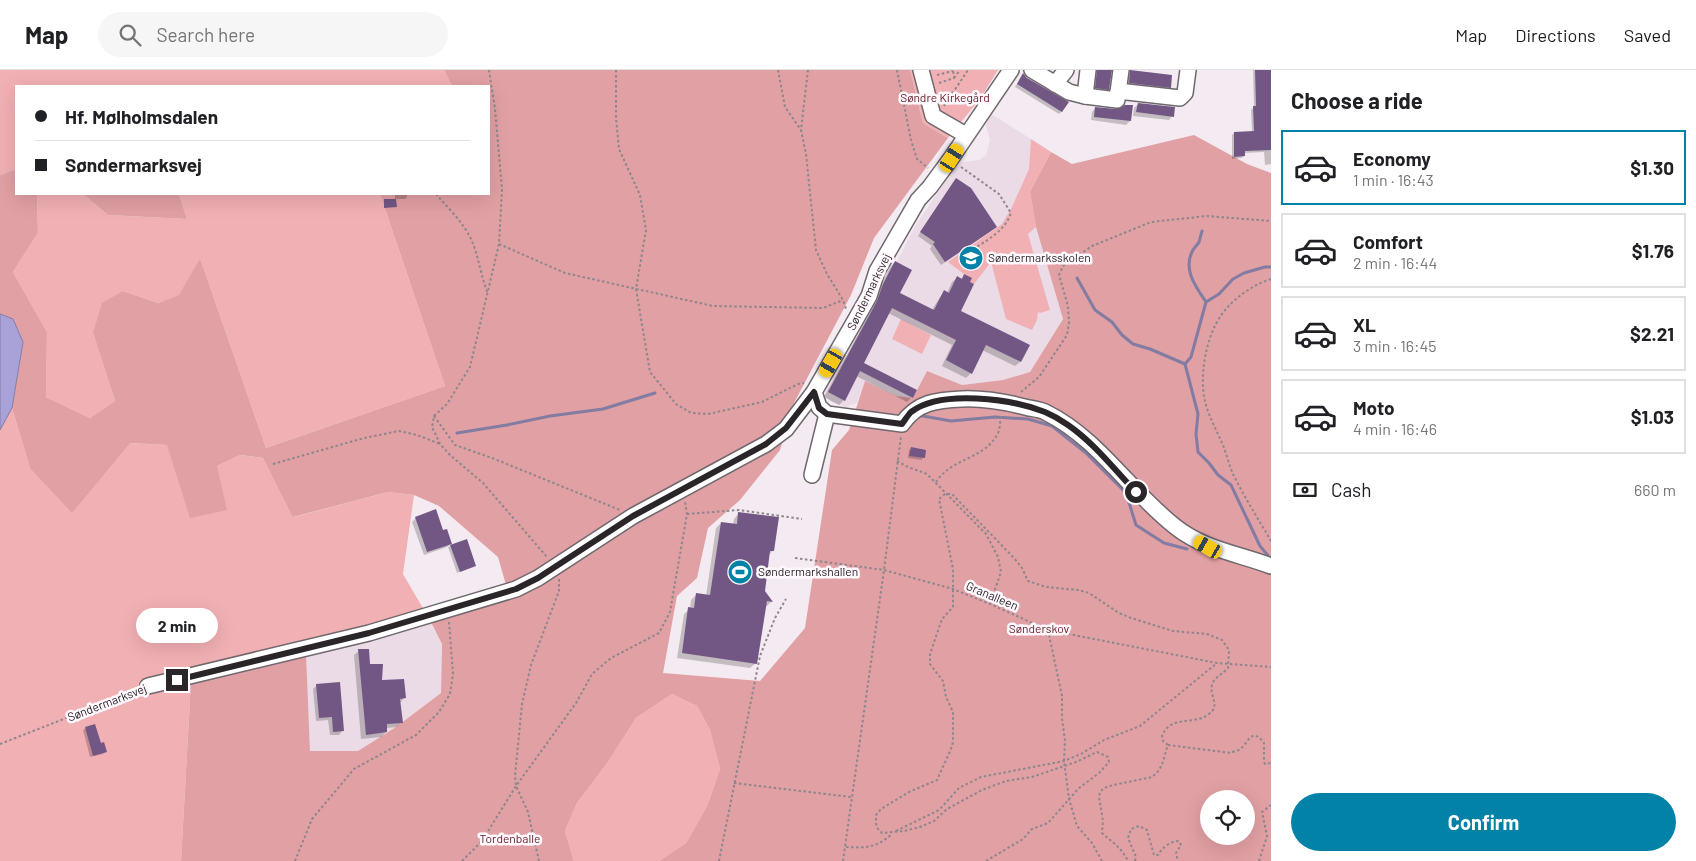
<!DOCTYPE html>
<meta charset="utf-8">
<style>
body{margin:0;font-family:Barlow,sans-serif;background:#f6f6f6;color:#202124;height:100vh;display:flex;flex-direction:column;font-size:19px;white-space:nowrap}
*{box-sizing:border-box;margin:0}
p{font-size:16px;color:#757577}
.icon{flex:none;width:28px;height:28px;fill:none;stroke:currentColor;stroke-width:2;stroke-linecap:round;stroke-linejoin:round}
.map{position:relative;flex:1;overflow:hidden}
.side{display:flex;flex-direction:column;background:#fff;width:425px}
.side>*{flex:none}
.banner{position:absolute;left:15px;top:15px;width:475px;height:110px;border-radius:0px;box-shadow:0 5px 20px #0002;display:grid;align-content:center;height:110px;padding:0 20px;background:#fff}
.tools{position:absolute;left:1200px;top:720px;display:grid;gap:10px}
.tools a{display:grid;place-items:center;width:55px;height:55px;border-radius:50%;background:#fff;box-shadow:0 5px 20px #0002;font-size:25px}
.end{position:absolute;width:22px;height:22px;margin:-11px;border:6px solid #292528;background:#fff;box-shadow:0 0 0 2px #fff}
.from{border-radius:50%}
.bubble{position:absolute;height:35px;border-radius:18px;background:#fff;box-shadow:0 5px 20px #0002;font-size:16px;font-weight:700;line-height:35px;text-align:center}
.car{position:absolute;width:15px;height:30px;margin:-15px -8px;border-radius:6px;box-shadow:0 0 4px 1px #0007;background:linear-gradient(#f5c518 24%,#345 0 40%,#f5c518 0 76%,#345 0 86%,#f5c518 0)}
.banner b{display:flex;align-items:center;gap:18px;height:48px;font-size:19px}
.banner b+b{border-top:1px solid #e0e0e0}
.banner i{width:12px;height:12px;background:#202124}
ul{padding:0;list-style:none}
li{display:flex;align-items:center;gap:15px;height:75px;margin:0 10px 8px;padding:0 10px;border:2px solid #e0e0e0;border-radius:0px}
li div{flex:1}
li b{display:block;font-size:19px}
li em{font-style:normal;font-weight:700}
li.selected{border-color:#0282a7}
li>.icon{width:45px;height:45px;stroke-width:1.5}
h2{padding:0 20px;font-size:22px;line-height:60px}
.pay{display:flex;align-items:center;gap:12px;height:55px;padding:0 20px;font-size:19px}
.pay p{margin-inline-start:auto}
.primary-button{display:flex;gap:10px;margin-top:auto;padding:10px 20px}
.primary-button a{flex:1;height:58px;border-radius:30px;background:#0282a7;color:#fff;font-size:20px;font-weight:700;line-height:58px;text-align:center}
header{display:flex;align-items:center;gap:30px;box-sizing:border-box;height:70px;padding:0 25px;background:#fff;border-bottom:1px solid #e0e0e0}
header strong{font-size:24px}
nav{display:flex;gap:28px;margin-inline-start:auto;font-size:18px}
.search{width:350px;height:45px;background:#f6f6f6;display:flex;align-items:center;gap:12px;box-sizing:border-box;padding:0 18px;border-radius:28px;color:#757577;font-size:19px}
main{display:flex;flex:1;min-height:0}
.map>svg:first-child{display:block}
.built{fill:#eadbe7}
.green{fill:#f1b0b4}
.forest{fill:#e1a0a4;fill-rule:evenodd}
.water{fill:#a8a2d8;stroke:#827ca3}
.shadow{fill:#0003}
.lines{fill:none;stroke-linecap:round;stroke-linejoin:round}
.stream{stroke:#827ca3;stroke-width:3}
.building{fill:#725785}
.minor-casing{stroke:#6f686e;stroke-width:18}
.path{stroke:#8d868b;stroke-width:2;stroke-dasharray:2.5 2.5;stroke-linecap:butt}
.minor{stroke:#fff;stroke-width:15}
.route{stroke:#292528;stroke-width:6}
.labels{text-anchor:middle;stroke-width:5;stroke-linejoin:round;paint-order:stroke}
.park-label{font-size:12px;fill:#6c202d;stroke:#fff9fe}
.poi-label{font-size:12px;fill:#292528;stroke:#fff9fe;text-anchor:start}
.street-label{font-size:12px;fill:#292528;stroke:#fff9fe}
</style>
<header>
<strong>Map</strong>
<div class="search"><svg class="icon" aria-label="search" viewBox="0 0 24 24"><circle cx="10" cy="10" r="6"/><path d="M15 15l6 6"/></svg>Search here</div>
<nav><a>Map</a><a>Directions</a><a>Saved</a></nav>
</header>
<main>
<div class="map">
<svg width="1271" height="791" viewBox="0 0 1271 791">
<rect width="100%" height="100%" fill="#f4ebf2"/>
<g class="built">
<path d="M990,43L1051,82L1030,122L1036,157L1063,249L1030,302L1003,310L962,315L927,301L913,328L896,326L865,312L857,333L845,337L832,332L825,326L826,316L841,289L847,285L917,153L953,100L962,92L979,90L986,85L990,70L986,56Z"/>
<path d="M431,552L442,574L441,623L396,657L358,681H310L306,583Z"/>
</g>
<g class="green">
<path d="M0,0H444L452,16H16V99L0,105Z"/>
<path d="M910,0H998L980,29L948,68L923,53Z"/>
<path d="M1031,69L1051,82L1030,122L1036,157L1028,164L1050,240L1040,243L1038,242L1037,250L1032,260L1006,249L991,192L974,214L970,212L964,204L948,192L1002,154L1011,139L1029,99Z"/>
<path d="M46,124H83L108,145L187,149L179,124H380L445,316L266,378L200,188L180,225L158,233L123,221L93,263L115,331L90,348L46,327L47,262L13,202L38,163L37,125Z"/>
<path d="M901,249L931,265L922,284L892,269Z"/>
<path d="M12,338L30,398L129,373L167,375L217,396L240,385L263,388L294,447L388,422L414,425L403,504L431,552L191,611L181,791H0V360Z"/>
<path d="M672,624L697,636L710,660L720,699L707,736L686,773L659,791H574L565,761L577,733L608,692L636,648Z"/>
</g>
<g class="forest">
<path d="M444,0H910L923,53L948,68L874,168L851,225L794,333L780,380L740,430L708,458L697,508L677,526L663,603L760,611L805,558L832,380L849,360L865,311L896,326L913,328L927,301L962,315L1003,310L1030,302L1063,249L1036,157L1030,122L1051,82L1072,94L1194,65L1247,94L1271,103V791H659L686,773L707,736L720,699L710,660L697,636L672,624L636,648L608,692L577,733L565,761L574,791H181L191,611L306,583L310,681H358L396,657L441,623L442,574L431,552L510,529L498,487L439,436L414,425L388,422L293,447L263,388L240,385L217,396L227,440L190,448L167,375L130,373L72,443L30,398L12,338L23,272L13,249L0,244V105L16,99V124H46L37,125L38,163L13,202L47,262L46,327L90,348L115,331L93,263L102,233L123,221L158,233L179,225L200,188L266,378L445,316L380,124H489V16H452ZM1209,729H1246V766H1209Z"/>
<path d="M83,124H179L187,149L108,145Z"/>
</g>
<path class="water" d="M0,244L13,249L23,272L12,338L0,360Z"/>
<g class="shadow">
<path d="M1094,0H1111L1108,19L1104,23L1092,21Z"/>
<path d="M1253,0H1271V94L1265,95L1264,82L1244,83V86L1241,88L1232,89V65L1234,63L1252,62L1251,40L1254,37Z"/>
<path d="M1131,1L1170,17L1166,21L1126,16L1127,5Z"/>
<path d="M1021,7L1067,32L1061,42L1059,44L1015,17Z"/>
<path d="M1138,34L1172,46L1169,50L1133,46L1134,38Z"/>
<path d="M1131,37L1130,51L1126,55L1091,50L1092,42L1095,38L1116,41Z"/>
<path d="M953,113L991,161L941,195L930,179L932,176L918,166Z"/>
<path d="M395,124H407V127L405,129H395Z"/>
<path d="M895,192L899,223L932,240L940,227L945,222L947,223L952,212L957,208L961,209L964,206L959,241L1020,292L1015,296L982,280L971,303L966,308L942,296L952,275L888,243L862,294L912,327L907,332L856,306L844,330L839,335L824,327L873,237L878,221L890,197Z"/>
<path d="M912,378L925,380L923,388L921,390L908,388L909,380Z"/>
<path d="M739,443L773,480L769,485L763,521L771,532L767,536H765L756,593L750,598L677,588L684,544L690,539L691,530L696,525L706,526L716,458L721,453L733,455L734,449Z"/>
<path d="M416,448L442,462L451,473L447,477L424,485L412,452Z"/>
<path d="M466,470L475,495L457,503L448,477Z"/>
<path d="M359,581L381,611L404,628L400,633L402,652L397,657L386,658V662L381,667L361,669L354,585Z"/>
<path d="M317,615L342,661L339,665H330L328,650L316,651L313,619Z"/>
<path d="M86,658L106,681L103,684L90,687L83,660Z"/>
</g>
<g class="lines">
<g class="stream">
<path d="M1202,161C1201,164 1200,169 1199,172C1197,176 1193,178 1192,182C1183,200 1196,217 1206,232L1191,287L1185,294L1198,344L1196,364L1198,382L1209,393L1218,405L1231,415L1260,476L1271,489"/>
<path d="M1077,208L1095,240L1112,252L1122,265L1133,274L1150,279L1185,294"/>
<path d="M1206,232L1219,224L1233,209L1244,203L1265,197H1271"/>
<path d="M923,346L951,351L995,347L1028,349L1052,356L1086,383L1126,423L1136,455L1164,473L1187,479"/>
<path d="M457,363L507,355L550,346L603,339L655,323"/>
</g>
</g>
<g class="building">
<path d="M1097,0H1112L1109,20L1095,18Z"/>
<path d="M1130,0L1172,5L1171,18L1129,13Z"/>
<path d="M1255,0H1271V80L1245,81V86L1234,87V62L1254,61L1253,36H1256Z"/>
<path d="M1023,3L1027,8L1069,32L1062,42L1017,14Z"/>
<path d="M1138,33L1175,37L1174,47L1136,42Z"/>
<path d="M1125,35H1133L1131,51L1094,47L1095,37L1116,39Z"/>
<path d="M956,108L971,118L997,157L945,192L933,174L935,172L920,162Z"/>
<path d="M384,129H396L397,137L384,138Z"/>
<path d="M895,191L912,200L900,223L934,240L944,220L949,223L957,206L962,209L964,204L972,208L970,212L974,214L961,241L1030,275L1021,292L986,275L972,304L946,290L956,270L892,238L864,293L917,320L913,328L860,301L845,331L828,322L877,231L883,214Z"/>
<path d="M911,377L926,380L925,388L909,386Z"/>
<path d="M436,439L443,460L447,459L452,474L427,482L415,447Z"/>
<path d="M738,442L779,447L774,481H770L765,521L773,532L767,531L757,594L682,583L688,537L694,538L696,523L710,525L721,452L737,454Z"/>
<path d="M467,469L476,496L460,502L450,475Z"/>
<path d="M358,579H369L370,594H383L382,610L404,609L406,628L400,629L403,653L387,654V662L366,665Z"/>
<path d="M340,612L344,661L333,662L332,647L319,648L316,614Z"/>
<path d="M95,654L101,673L104,672L107,682L93,686L85,657Z"/>
</g>
<g class="lines">
<defs>
<g id="minor">
<path d="M921,0L933,46L966,65"/>
<path d="M1032,0L1069,22L1085,26L1117,30L1121,0"/>
<path d="M1055,14L1066,0"/>
<path d="M1118,21L1180,28L1185,23L1188,0"/>
<path d="M1085,26L1088,0"/>
<path d="M814,322L819,337L827,344L902,354C917,332 937,330 962,329C985,328 1006,332 1029,338C1035,339 1042,340 1047,343C1099,369 1131,423 1177,458C1204,479 1239,484 1271,496"/>
<path d="M812,405L827,344"/>
<path d="M148,616L369,563L516,519L538,508L633,446L766,374L786,359L814,322L856,249L869,226L877,201L918,130L930,117L952,87L1011,0"/>
</g>
</defs>
<use href="#minor" class="minor-casing"/>
<g class="path">
<path d="M489,0L495,39L502,119L499,174L470,297L447,334L434,346L432,357L440,374L450,385L483,413L547,487"/>
<path d="M616,0V48L619,79L640,125L646,160L636,219L650,302L676,334L691,343L708,344L762,332L798,314L804,313"/>
<path d="M778,0L785,37L801,60"/>
<path d="M808,0L801,60L806,84L816,180L827,204L843,230L846,239"/>
<path d="M897,0L911,70L917,89L928,98"/>
<path d="M937,5L953,1"/>
<path d="M954,8L960,0"/>
<path d="M939,13L954,8L953,0"/>
<path d="M944,36L968,0"/>
<path d="M961,97L999,124L1011,143C1004,164 980,174 963,185"/>
<path d="M436,124C448,138 464,153 472,171C479,188 481,207 488,224"/>
<path d="M499,174L565,203L713,236L823,238L843,230"/>
<path d="M1271,209C1252,215 1231,230 1220,247C1206,268 1199,306 1205,331C1208,345 1216,359 1222,373C1227,384 1229,397 1235,408C1246,430 1259,450 1271,471"/>
<path d="M1021,322L1039,307L1067,265L1069,252L1068,236L1059,205L1063,196L1092,176L1151,152L1207,146L1271,151"/>
<path d="M434,346L455,375L492,388L620,440"/>
<path d="M897,391L908,397L927,404L986,464L998,487L1001,502L990,534"/>
<path d="M273,394L364,368L399,361L417,365L440,374"/>
<path d="M936,412C938,409 941,405 944,403C959,388 987,386 998,363C1001,357 999,350 1002,344"/>
<path d="M687,444L739,440L802,449"/>
<path d="M795,488L884,500L953,519L990,534L1048,560L1217,593L1271,597"/>
<path d="M1048,560L1062,626V648L1065,671L1064,691L1069,729L1077,756L1092,773L1102,791"/>
<path d="M0,674L135,621"/>
<path d="M1168,675L1231,683C1232,682 1238,680 1239,680C1249,673 1251,656 1264,673V692L1265,694L1271,693"/>
<path d="M734,713L851,727"/>
<path d="M896,761L939,740L959,718L981,707L1064,691L1081,684L1104,670L1140,656L1217,593"/>
<path d="M846,777C866,778 876,778 892,764"/>
<path d="M295,791L312,749L354,699L416,665L439,642L450,624L453,604L449,552"/>
<path d="M462,791L482,771L516,716L576,633L592,604L611,588L659,563L670,542L687,444L685,432"/>
<path d="M539,791L528,742L516,716L515,706L522,634L531,595L559,521V509"/>
<path d="M719,791L760,586L775,548L786,529"/>
<path d="M843,791L884,500L901,366"/>
<path d="M986,791L1023,769L1032,759L1048,753L1079,718L1099,703L1109,692L1108,687L1097,682L1076,692L1032,707L1006,711L982,720L947,739L934,751L920,757L904,761L882,763L878,759L876,754V745L881,739L909,722L937,710L951,679L953,672V642L946,627L943,611L930,594V584L942,549L953,537V499L939,429L945,424H952L1014,488L1022,498L1028,511L1046,517L1078,520L1089,523L1119,543L1131,548L1173,561L1207,564L1222,570L1229,580L1228,598C1223,604 1213,608 1212,615C1209,626 1221,635 1209,644C1194,656 1171,644 1162,666L1163,671L1168,675C1163,688 1164,698 1152,707L1113,715L1104,718L1100,722L1099,727L1103,751L1102,763C1113,773 1121,777 1128,791"/>
<path d="M1135,791L1136,787L1128,768L1131,759L1139,756L1147,760L1154,785H1158C1162,778 1170,771 1179,771L1181,775L1176,783L1178,791"/>
<path d="M1259,791L1267,766L1262,742L1271,735"/>
</g>
<use href="#minor" class="minor"/>
</g>
<g class="lines">
<path class="route" d="M177,610L369,563L516,519L538,508L633,446L766,374L786,358L814,322L819,338L827,344L902,354C905,350 908,345 911,342C941,319 1012,329 1045,342C1052,345 1061,350 1068,355C1094,373 1114,399 1136,422"/>
</g>
<defs>
<symbol id="school-disc" viewBox="-11 -11 22 22"><circle r="9.5" fill="#0282a7" stroke="#fff9fe"/><path d="M0-5L7-2L0 1L-7-2ZM-4 1L0 2.5L4 1V4Q0 6-4 4Z" fill="#fff"/></symbol>
<symbol id="stadium-disc" viewBox="-11 -11 22 22"><circle r="9.5" fill="#0282a7" stroke="#fff9fe"/><path d="M0-5a6.5 5 0 1 0 0 10a6.5 5 0 1 0 0-10ZM-3.5-1.8h7v3.6h-7Z" fill="#fff"/></symbol>
</defs>
<g fill-rule="evenodd">
<use href="#school-disc" x="957" y="174" width="28" height="28"/>
<use href="#stadium-disc" x="726" y="488" width="28" height="28"/>
</g>
<g class="labels">
<g class="park-label">
<text x="945" y="32">Søndre Kirkegård</text>
<text x="1039" y="563">Sønderskov</text>
<text x="510" y="773">Tordenballe</text>
</g>
<g class="poi-label">
<text x="988" y="192">Søndermarksskolen</text>
<text x="758" y="506">Søndermarkshallen</text>
</g>
<g class="street-label">
<text transform="translate(869 222) rotate(-64)" y="4">Søndermarksvej</text>
<text transform="translate(992 526) rotate(23)" y="4">Granalleen</text>
<text transform="translate(107 633) rotate(-21)" y="4">Søndermarksvej</text>
</g>
</g>
</svg>
<div class="tools">
<a><svg class="icon" aria-label="locate" viewBox="0 0 24 24"><circle cx="12" cy="12" r="6"/><path d="M12 2v4M12 18v4M2 12h4M18 12h4"/></svg></a>
</div>
<i class="end from" style="left:1136px;top:422px"></i>
<i class="end" style="left:177px;top:610px"></i>
<div class="bubble" style="left:136px;top:538px;width:82px">2 min</div>
<i class="car" style="left:952px;top:88px;rotate:32deg"></i>
<i class="car" style="left:831px;top:293px;rotate:210deg"></i>
<i class="car" style="left:1208px;top:477px;rotate:300deg"></i>
<div class="banner">
<b><i class="from"></i>Hf. Mølholmsdalen</b>
<b><i></i>Søndermarksvej</b>
</div>
</div>
<section class="side">
<h2>Choose a ride</h2>
<ul>
<li class="selected"><svg class="icon" aria-label="car" viewBox="0 0 24 24"><path d="M5 17H2v-5l4-1 3-4h7l3 4 3 1v5h-3M9 17h6M6 11h13"/><circle cx="7" cy="17" r="2"/><circle cx="17" cy="17" r="2"/></svg><div><b>Economy</b><p>1 min · 16:43</p></div><em>$1.30</em></li>
<li><svg class="icon" aria-label="car" viewBox="0 0 24 24"><path d="M5 17H2v-5l4-1 3-4h7l3 4 3 1v5h-3M9 17h6M6 11h13"/><circle cx="7" cy="17" r="2"/><circle cx="17" cy="17" r="2"/></svg><div><b>Comfort</b><p>2 min · 16:44</p></div><em>$1.76</em></li>
<li><svg class="icon" aria-label="car" viewBox="0 0 24 24"><path d="M5 17H2v-5l4-1 3-4h7l3 4 3 1v5h-3M9 17h6M6 11h13"/><circle cx="7" cy="17" r="2"/><circle cx="17" cy="17" r="2"/></svg><div><b>XL</b><p>3 min · 16:45</p></div><em>$2.21</em></li>
<li><svg class="icon" aria-label="car" viewBox="0 0 24 24"><path d="M5 17H2v-5l4-1 3-4h7l3 4 3 1v5h-3M9 17h6M6 11h13"/><circle cx="7" cy="17" r="2"/><circle cx="17" cy="17" r="2"/></svg><div><b>Moto</b><p>4 min · 16:46</p></div><em>$1.03</em></li>
</ul>
<div class="pay"><svg class="icon" aria-label="cash" viewBox="0 0 24 24"><path d="M3 7h18v10H3z"/><circle cx="12" cy="12" r="2"/></svg>Cash<p>660 m</p></div>
<div class="primary-button"><a>Confirm</a></div>
</section>
</main>
